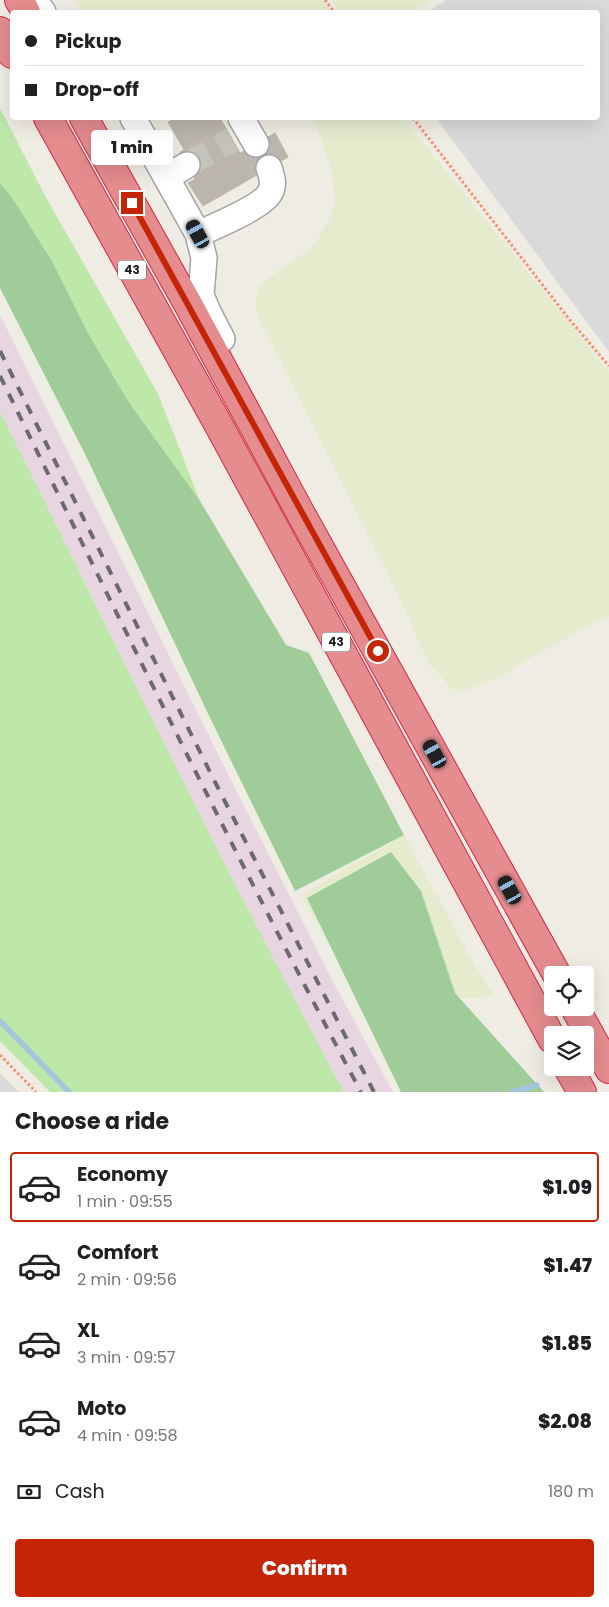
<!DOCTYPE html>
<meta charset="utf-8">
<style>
body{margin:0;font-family:Poppins,sans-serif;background:#f2f2f2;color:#202124;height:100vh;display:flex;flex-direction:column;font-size:19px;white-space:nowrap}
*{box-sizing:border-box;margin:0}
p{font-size:16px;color:#757577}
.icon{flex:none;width:28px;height:28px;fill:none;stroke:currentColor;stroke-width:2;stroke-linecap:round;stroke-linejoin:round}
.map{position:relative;height:1092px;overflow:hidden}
.panel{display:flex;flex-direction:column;background:#fff;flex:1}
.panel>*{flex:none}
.banner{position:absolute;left:10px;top:10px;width:590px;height:110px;border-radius:5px;box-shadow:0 5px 20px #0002;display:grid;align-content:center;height:110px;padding:0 15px;background:#fff}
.buttons{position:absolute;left:544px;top:966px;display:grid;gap:10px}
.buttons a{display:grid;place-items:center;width:50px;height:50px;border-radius:5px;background:#fff;box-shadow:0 5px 20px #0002;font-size:25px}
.end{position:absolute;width:22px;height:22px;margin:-11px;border:6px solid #c42506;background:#fff;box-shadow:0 0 0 2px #fff}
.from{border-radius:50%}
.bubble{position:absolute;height:35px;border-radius:5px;background:#fff;box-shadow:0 5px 20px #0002;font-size:16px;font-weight:800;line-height:35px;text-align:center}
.car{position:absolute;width:15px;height:30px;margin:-15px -8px;border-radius:6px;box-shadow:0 0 4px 1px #0007;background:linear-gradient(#222 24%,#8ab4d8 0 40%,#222 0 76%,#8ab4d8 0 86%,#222 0)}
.banner b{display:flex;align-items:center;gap:18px;height:48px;font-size:19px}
.banner b+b{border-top:1px solid #e0e0e0}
.banner i{width:12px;height:12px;background:#202124}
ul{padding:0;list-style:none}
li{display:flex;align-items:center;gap:15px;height:70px;margin:0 10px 8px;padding:0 5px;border:2px solid transparent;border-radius:5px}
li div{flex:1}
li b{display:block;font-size:19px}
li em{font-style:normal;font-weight:800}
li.selected{border-color:#c42506}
li>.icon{width:45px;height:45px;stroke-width:1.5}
h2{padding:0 15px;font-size:22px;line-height:60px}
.pay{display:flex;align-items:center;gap:12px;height:55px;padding:0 15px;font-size:19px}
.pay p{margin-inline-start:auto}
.button{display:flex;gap:10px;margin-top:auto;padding:10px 15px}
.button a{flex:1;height:58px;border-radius:5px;background:#c42506;color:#fff;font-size:20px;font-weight:800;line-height:58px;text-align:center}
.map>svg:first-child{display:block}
.residential{fill:#dbdada}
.industrial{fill:#e7d5e1}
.farmland{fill:#e5ecce}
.grass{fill:#bee7aa}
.forest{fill:#9fcc99}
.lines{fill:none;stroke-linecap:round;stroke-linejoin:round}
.stream{stroke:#a4c5db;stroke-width:5.5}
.building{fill:#bab5ad;stroke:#bfb5a6}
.minor-tunnel{stroke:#c4c3bb;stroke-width:25;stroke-dasharray:25 12;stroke-linecap:butt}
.minor-casing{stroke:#a4a4a4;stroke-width:28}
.highway-casing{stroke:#d32947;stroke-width:30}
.path{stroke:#f6916c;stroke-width:3;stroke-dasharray:2.5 2.5;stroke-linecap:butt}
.minor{stroke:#fff;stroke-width:25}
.highway{stroke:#e48c8e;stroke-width:28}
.rail{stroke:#6b6b6b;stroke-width:4;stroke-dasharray:10 10;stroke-linecap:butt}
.route{stroke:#c42506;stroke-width:6}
.labels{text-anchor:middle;stroke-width:4;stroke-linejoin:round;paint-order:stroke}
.shield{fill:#fff;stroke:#616161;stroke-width:1}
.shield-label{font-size:12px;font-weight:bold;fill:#1d1d1d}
</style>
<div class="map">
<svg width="609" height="1092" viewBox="0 0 609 1092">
<rect width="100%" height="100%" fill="#eeece3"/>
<g class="residential">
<path d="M446,0H609V352L436,118H598V12H428Z"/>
<path d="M0,1074L8,1081L19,1092H0Z"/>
</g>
<path class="industrial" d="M0,315L228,774L332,980L393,1092H344L294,1000L189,794L0,411Z"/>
<g class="farmland">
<path d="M75,0H323L331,12H251L241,9L229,12H83Z"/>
<path d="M331,0H433L413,12H340Z"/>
<path d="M314,118H403L609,372V616L551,646L504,674L465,691H457L451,688L429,663L388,574L260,322L256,308V298L259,287L263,282L310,249L318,239L330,218L335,203L332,173Z"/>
<path d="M404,835L475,966L495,996L442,1000L318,925L301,895Z"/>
</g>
<g class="grass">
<path d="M0,108L44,194L158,394L200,501L128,401L89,335L52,261L11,196L0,183Z"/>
<path d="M0,411C113,639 223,868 344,1092H50L0,1041Z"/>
</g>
<g class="forest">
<path d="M0,183L11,196L52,261L89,335L128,401L200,501L286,645L309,653L404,835L295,891L213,724L85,454L0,288Z"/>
<path d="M391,852L421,891L455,993L544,1092H401L307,898Z"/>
</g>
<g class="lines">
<g class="stream">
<path d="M0,1021L69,1092"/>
<path d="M512,1092L537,1085"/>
</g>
</g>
<g class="building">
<path d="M177,118H220L227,130L186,153L168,122Z"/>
<path d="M227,130L240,153L195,179L180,152L184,150L186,153Z"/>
<path d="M275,133L288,157L203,206L188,183Z"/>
</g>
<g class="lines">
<path class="minor-tunnel" d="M187,165L232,140"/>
<defs>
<g id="minor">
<path d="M34,0L43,12"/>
<path d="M133,118L198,234L204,258L201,295L208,312L222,339"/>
<path d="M241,118L256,144"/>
<path d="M167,177L187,165"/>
<path d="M198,234C214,227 261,207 269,194C275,186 272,177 269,168"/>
</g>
<g id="highway">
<path d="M19,0L26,12"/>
<path d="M0,31L12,54"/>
<path d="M48,118L217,422L552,1039"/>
<path d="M84,118L189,306L301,514L557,975"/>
<path d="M575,1008L609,1069"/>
<path d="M568,1068L582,1092"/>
</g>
</defs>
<use href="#minor" class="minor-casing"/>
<use href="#highway" class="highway-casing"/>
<g class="path">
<path d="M325,0L334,12"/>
<path d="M413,118L569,319L609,366"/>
<path d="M0,1055L36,1092"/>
</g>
<use href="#minor" class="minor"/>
<use href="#highway" class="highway"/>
<g class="rail">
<path d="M0,351L215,782L374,1092"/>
<path d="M0,376C118,616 235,856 361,1092"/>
</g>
</g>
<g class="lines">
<path class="route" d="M132,203L378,651"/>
</g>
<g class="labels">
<g class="shield">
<rect x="118" y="260.5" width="28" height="19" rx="4"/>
<rect x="322" y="632.5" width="28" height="19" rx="4"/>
</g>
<g class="shield-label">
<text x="132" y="274">43</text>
<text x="336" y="646">43</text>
</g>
</g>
</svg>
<div class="buttons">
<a><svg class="icon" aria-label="locate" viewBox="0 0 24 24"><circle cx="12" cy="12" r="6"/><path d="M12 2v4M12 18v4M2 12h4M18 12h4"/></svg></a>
<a><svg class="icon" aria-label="layers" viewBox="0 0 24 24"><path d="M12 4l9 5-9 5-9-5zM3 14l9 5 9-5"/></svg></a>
</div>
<i class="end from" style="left:378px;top:651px"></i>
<i class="end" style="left:132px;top:203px"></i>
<div class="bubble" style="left:91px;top:130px;width:82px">1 min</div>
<i class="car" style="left:198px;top:234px;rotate:331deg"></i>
<i class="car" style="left:435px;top:754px;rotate:331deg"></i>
<i class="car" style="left:510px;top:890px;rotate:331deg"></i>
<div class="banner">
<b><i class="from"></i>Pickup</b>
<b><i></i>Drop-off</b>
</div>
</div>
<section class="panel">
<h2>Choose a ride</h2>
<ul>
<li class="selected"><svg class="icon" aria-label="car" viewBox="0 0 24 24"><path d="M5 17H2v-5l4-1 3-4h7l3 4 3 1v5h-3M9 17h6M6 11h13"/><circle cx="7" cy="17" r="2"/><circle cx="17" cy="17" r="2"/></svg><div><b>Economy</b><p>1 min · 09:55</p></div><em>$1.09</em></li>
<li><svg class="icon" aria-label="car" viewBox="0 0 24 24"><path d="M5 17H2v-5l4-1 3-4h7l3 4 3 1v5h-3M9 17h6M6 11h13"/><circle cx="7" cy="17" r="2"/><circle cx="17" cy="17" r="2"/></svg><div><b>Comfort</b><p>2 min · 09:56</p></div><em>$1.47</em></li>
<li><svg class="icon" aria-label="car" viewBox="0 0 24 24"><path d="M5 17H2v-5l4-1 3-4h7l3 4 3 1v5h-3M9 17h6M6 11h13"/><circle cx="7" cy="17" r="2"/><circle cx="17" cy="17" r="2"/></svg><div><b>XL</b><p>3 min · 09:57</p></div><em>$1.85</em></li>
<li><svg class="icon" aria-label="car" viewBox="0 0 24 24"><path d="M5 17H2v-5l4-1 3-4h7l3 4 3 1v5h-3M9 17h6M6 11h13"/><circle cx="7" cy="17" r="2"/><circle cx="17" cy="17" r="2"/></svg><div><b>Moto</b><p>4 min · 09:58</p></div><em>$2.08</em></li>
</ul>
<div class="pay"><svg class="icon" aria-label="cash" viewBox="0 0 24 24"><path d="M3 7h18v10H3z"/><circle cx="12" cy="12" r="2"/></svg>Cash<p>180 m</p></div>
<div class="button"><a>Confirm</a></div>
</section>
